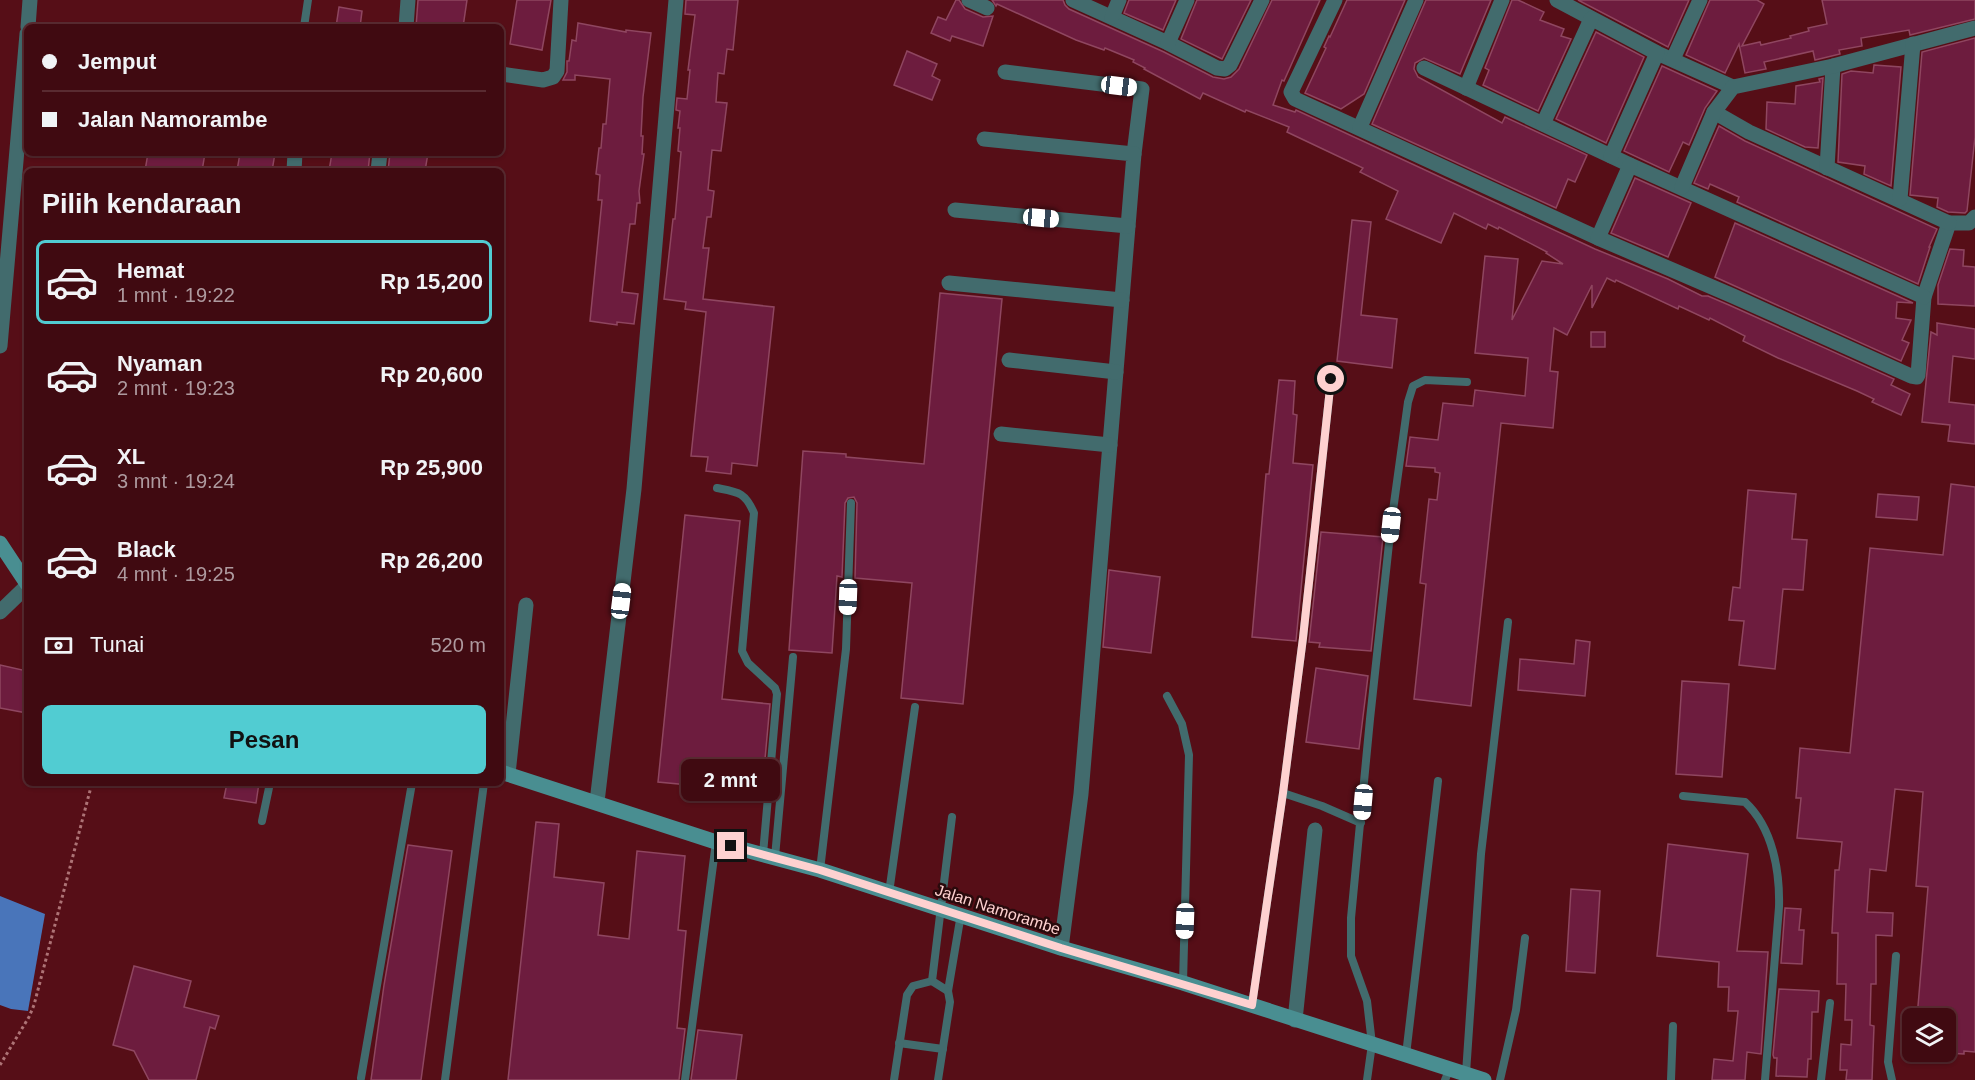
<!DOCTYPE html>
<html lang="id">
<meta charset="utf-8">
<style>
body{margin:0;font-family:Helvetica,sans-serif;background:#47131a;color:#f1f3f6;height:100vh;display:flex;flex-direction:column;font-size:22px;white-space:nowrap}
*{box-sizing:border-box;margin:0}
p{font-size:20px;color:#ae9a9f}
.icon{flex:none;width:33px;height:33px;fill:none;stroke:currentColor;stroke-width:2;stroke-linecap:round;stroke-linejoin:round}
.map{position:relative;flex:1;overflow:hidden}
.details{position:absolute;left:24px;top:168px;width:480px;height:618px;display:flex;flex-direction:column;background:#400a11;border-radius:9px;box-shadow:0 2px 4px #0004,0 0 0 2px #592b31}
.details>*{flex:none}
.hud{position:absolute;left:24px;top:24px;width:480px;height:132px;border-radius:9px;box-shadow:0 2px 4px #0004,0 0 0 2px #592b31;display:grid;align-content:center;height:132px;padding:0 18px;background:#400a11}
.buttons{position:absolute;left:1902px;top:1008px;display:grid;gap:12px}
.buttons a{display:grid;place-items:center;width:54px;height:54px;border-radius:9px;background:#400a11;box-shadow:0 2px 4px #0004,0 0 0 2px #592b31;font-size:30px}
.end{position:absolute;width:27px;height:27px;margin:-14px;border:8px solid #fed1d0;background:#111;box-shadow:0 0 0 3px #111}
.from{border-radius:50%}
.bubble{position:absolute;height:42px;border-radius:9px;background:#400a11;box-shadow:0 2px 4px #0004,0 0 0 2px #592b31;font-size:20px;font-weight:600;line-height:42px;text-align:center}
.car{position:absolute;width:18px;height:36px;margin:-18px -9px;border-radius:8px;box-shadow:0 0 4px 2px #0007;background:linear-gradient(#fff 24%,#345 0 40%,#fff 0 76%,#345 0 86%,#fff 0)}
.hud b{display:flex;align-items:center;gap:21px;height:57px;font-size:22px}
.hud b+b{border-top:2px solid #592b31}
.hud i{width:15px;height:15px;background:#f1f3f6}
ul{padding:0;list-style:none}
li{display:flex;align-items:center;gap:18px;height:84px;margin:0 12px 9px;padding:0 6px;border:3px solid transparent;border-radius:9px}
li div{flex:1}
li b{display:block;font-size:22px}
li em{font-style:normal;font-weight:600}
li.current{border-color:#51ccd2}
li>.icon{width:54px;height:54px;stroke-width:1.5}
h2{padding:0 18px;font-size:27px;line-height:72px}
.pay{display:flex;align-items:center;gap:15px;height:66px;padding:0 18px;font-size:22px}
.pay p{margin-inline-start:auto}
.button{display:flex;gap:12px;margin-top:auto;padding:12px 18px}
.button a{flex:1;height:69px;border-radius:9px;background:#51ccd2;color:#111;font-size:24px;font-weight:600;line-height:69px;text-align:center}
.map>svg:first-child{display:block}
.water{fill:#4975ba}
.building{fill:#6d1c3e;stroke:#8f4660;stroke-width:1.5}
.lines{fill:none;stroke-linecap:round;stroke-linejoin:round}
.path{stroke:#ad7376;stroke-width:3;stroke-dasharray:3 3;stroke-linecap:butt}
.lane{stroke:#426b6d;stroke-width:8}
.street{stroke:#426b6d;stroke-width:15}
.secondary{stroke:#498e91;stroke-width:15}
.route{stroke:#fed1d0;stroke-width:8}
.labels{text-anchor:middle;stroke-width:5;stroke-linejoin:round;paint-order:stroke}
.street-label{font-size:16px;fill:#fed1d0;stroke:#290a0c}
</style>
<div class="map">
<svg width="1975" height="1080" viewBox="0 0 1975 1080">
<rect width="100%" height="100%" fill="#560e17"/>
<path class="water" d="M0,896L45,914L28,1011L11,1009L0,1005Z"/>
<g class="building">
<path d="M418,0H467L463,27H416Z"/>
<path d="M517,0H551L542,50L510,44Z"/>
<path d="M686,0H738L733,50L727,49L724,74L718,73L716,102L727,103L721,151L712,150L708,190L714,191L711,217H707L703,248H709L703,299L774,307L757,466L732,463L731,474L706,471L708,457L691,456L706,312L685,309L686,302L664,299L673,219H675L681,152L678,151L680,128H678L680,111L676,110L677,98L687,99L690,70H688L695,15L685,14Z"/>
<path d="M956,0H959L965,9L983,17L993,16L983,46L952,36L950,41L931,33L938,17L946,20Z"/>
<path d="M992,0H1063L1065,5L1069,9L1164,52L1213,77L1224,79L1231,77L1239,69L1272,0H1320L1284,81L1282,80L1273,105L1295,112L1296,110L1595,249L1668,279L1702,296H1708L1729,305L1894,379L1891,385L1910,394L1901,415L1872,402L1874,399L1857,391L1778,358L1743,341L1745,336L1710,318L1709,320L1679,306L1678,309L1616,280L1615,282L1607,278L1592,308V285L1567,335L1554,328L1550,371L1558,372L1553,428L1501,423L1471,706L1414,699L1426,584L1420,583L1429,499L1437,500L1440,473L1435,472V468L1406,466L1410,437L1438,440L1443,403L1473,406L1475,390L1525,396L1528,358L1475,353L1485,256L1518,259L1512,320L1542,261L1563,264L1546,253L1547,252L1499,227L1498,229L1488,224L1486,229L1454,213L1441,243L1386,219L1398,191L1360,172L1363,168L1287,132L1289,127L1246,110L1245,112L1203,93L1200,99L1144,69L1145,68L1133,62L1134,60L1105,48L1104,50L1076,40L997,4L996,6Z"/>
<path d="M1129,0H1176L1163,30L1124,13Z"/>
<path d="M1197,0H1251L1222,59L1181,39Z"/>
<path d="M1347,0H1405L1364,94L1341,109L1305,93L1326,48L1324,47L1329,36L1330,37Z"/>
<path d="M1426,0H1491L1460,74L1424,58L1415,63L1414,69L1418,77L1502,123L1505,117L1587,155L1575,182L1568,179L1556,208L1372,124Z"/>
<path d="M1512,0H1518L1544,12L1540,20L1564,29L1561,36L1571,39L1538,111L1483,85L1489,70L1485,68Z"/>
<path d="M1578,0H1689L1668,47Z"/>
<path d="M1710,0H1757L1764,4L1742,46L1760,42L1761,45L1791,38L1790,36L1809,31L1808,28L1827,24L1822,0H1975V19L1914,34L1910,35L1909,30L1861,38L1862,46L1839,50L1840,54L1815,60L1813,51L1764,62L1766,69L1745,73L1739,44L1725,73L1686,55Z"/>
<path d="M339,7L362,11L360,27H336Z"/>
<path d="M578,23L626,32V30L651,33L643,97L641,136H643L642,154H644L639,191L640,203H637L635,224H630L622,292L638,294L634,324L617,322V325L590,321L602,200H598L600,175L596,174L599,148H601L603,124H606L610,79L575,75V80H563L567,72V61H569L572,40L576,41Z"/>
<path d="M1596,32L1644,57L1606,143L1556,119Z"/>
<path d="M1975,38V137L1967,211L1965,213L1948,212L1937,207L1938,198L1910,195L1922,52Z"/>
<path d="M907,51L937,64L932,76L940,80L932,100L894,85Z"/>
<path d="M1874,65L1901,67L1891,186L1864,174L1865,166L1838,162L1842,74L1851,71L1873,73Z"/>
<path d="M1662,66L1717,91L1705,108L1689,145L1683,142L1669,172L1624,151Z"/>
<path d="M1823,78L1818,148L1805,147L1766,129L1767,102L1795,104L1796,86L1820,82L1819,79Z"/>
<path d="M1719,126L1745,141L1937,229L1929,247H1930L1918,284L1737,202L1739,197L1710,184L1708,189L1694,183Z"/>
<path d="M148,153H205L202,171H145Z"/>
<path d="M240,153H275L272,171H237Z"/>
<path d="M332,153H370L368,171H329Z"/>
<path d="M390,153H428L425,171H388Z"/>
<path d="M1635,178L1691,203L1668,257L1611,233Z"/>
<path d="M1352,220L1371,222L1361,315L1397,319L1392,368L1337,361Z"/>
<path d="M1735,223L1913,303L1897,302L1896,318L1911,320L1902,340L1909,343L1901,361L1715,277Z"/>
<path d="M1950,249L1964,250L1963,266L1975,267V306L1938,304V285Z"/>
<path d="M940,293L1002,299L963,704L901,698L912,583L855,578L857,503L854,497L848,498L845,503L842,577L837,576L832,653L789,650L803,451L846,454V457L924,464Z"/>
<path d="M1937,323L1975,329V359L1953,356L1949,402L1975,405V444L1948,441L1950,425L1922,422L1931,332L1937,335Z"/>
<rect x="1591" y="332" width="14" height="15"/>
<path d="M1279,380L1295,381L1293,414L1297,415L1293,463L1313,465L1296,641L1252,637L1266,474H1269Z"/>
<path d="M1951,484L1975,487V1052L1964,1051V1054L1946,1053V1018H1917L1928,887L1916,886L1923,792L1895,789L1886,871L1870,869L1867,912L1893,913L1892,936L1876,935V984H1871L1870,1025L1874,1026L1872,1080H1846L1847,1070H1840L1841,1044L1851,1045L1852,1020H1845L1846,984H1837L1838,933H1832L1835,870H1839L1842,842L1797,838L1801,798H1796L1800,748L1850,753L1870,548L1943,555Z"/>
<path d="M1748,490L1796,494L1792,539L1807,540L1803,590L1783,589L1775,669L1739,665L1744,621L1729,620L1733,587L1740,588Z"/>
<path d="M1878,494L1919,497L1917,520L1876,517Z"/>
<path d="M685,515L740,521L722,699L770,704L762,792L658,782Z"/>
<path d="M1321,532L1383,537L1371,651L1319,647L1320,643L1309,642Z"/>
<path d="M1109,570L1160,577L1151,653L1103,647Z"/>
<path d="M1576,640L1590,642L1585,696L1518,690L1520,659L1574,664Z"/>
<path d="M0,665L27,671V713L0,708Z"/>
<path d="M1316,668L1368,676L1359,749L1306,742Z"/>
<path d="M1682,681L1729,684L1722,777L1676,774Z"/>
<path d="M227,783H259L256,803L224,798Z"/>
<path d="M536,822L559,824L554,877L604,883L598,935L629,939L637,851L685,856L678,930L686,931L677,1028L685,1029L679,1080H508Z"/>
<path d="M1668,844L1748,854L1737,951L1768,952L1761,1054L1747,1052L1745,1080H1712L1714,1059L1733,1061L1738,1011H1728L1729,987H1718L1719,962L1657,956Z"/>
<path d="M408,845L452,851L421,1080H371L384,985Z"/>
<path d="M1571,889L1600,891L1595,973L1566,971Z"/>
<path d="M1785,908L1801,909L1799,930H1804L1802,964L1781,963Z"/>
<path d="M134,966L191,981L184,1007L219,1016L215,1029L210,1027L196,1080H149L134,1051L113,1045Z"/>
<path d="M1779,989L1819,991L1818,1012H1812L1811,1059H1808L1807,1077L1776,1076L1777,1058H1774L1773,1055Z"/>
<path d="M698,1030L742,1035L736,1080H691Z"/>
</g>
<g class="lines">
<path class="path" d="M0,1065L29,1017L34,1005L92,783"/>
<g class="lane">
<path d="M304,27L308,0"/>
<path d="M717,488C738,492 745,492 754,513L742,651L748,663L775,688L777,694L763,854"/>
<path d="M1167,696L1182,724L1189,755L1183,983"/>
<path d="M1283,793L1322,806L1361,823"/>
<path d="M1683,796L1745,802C1773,828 1780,872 1779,907L1765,1080"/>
<path d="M262,821L270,783"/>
<path d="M775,857L793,657"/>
<path d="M820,870L846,649L851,503"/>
<path d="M889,893L915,707"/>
<path d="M948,991L961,914"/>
<path d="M1252,1005L1283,793L1303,638L1331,379"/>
<path d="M899,1043L943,1049"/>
<path d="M1406,1055L1438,781"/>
<path d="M1466,1073L1481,854L1508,622"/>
<path d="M361,1078L412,783"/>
<path d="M445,1080L484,783"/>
<path d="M685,1080L716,842"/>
<path d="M894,1080L907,995L913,986L932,981"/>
<path d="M938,1080L950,1002L948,991L932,981L952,817"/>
<path d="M1367,1080L1372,1044L1367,1001L1351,956V918L1370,719L1391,525L1408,402L1413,386L1425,380L1467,382"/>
<path d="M1445,1080L1450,1068"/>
<path d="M1500,1080L1516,1010L1525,938"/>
<path d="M1671,1080L1673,1026"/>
<path d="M1821,1080L1830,1003"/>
<path d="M1892,1080L1888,1062L1896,956"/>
</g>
<g class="street">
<path d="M969,0L987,8"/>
<path d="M1073,0L1168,43L1217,68L1225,69L1230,65L1262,0"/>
<path d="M1335,0L1291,92L1295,99L1598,238L1733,296L1911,376L1917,377L1918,375L1924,297L1949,223H1969L1975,217"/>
<path d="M1557,0L1657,53L1733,87"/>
<path d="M1112,17L1119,0"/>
<path d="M28,27L30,0"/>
<path d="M406,27L408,0"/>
<path d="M1168,43L1187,0"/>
<path d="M1673,59L1700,0"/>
<path d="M1424,68L1630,165L1924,297"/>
<path d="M1005,72L1142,89L1134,154"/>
<path d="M501,74L543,80L553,77L557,71L561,0"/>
<path d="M1466,88L1502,0"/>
<path d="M1714,112L1749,132L1949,223"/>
<path d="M1543,124L1591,19"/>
<path d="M1360,127L1416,0"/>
<path d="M984,139L1134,154L1081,794L1061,948"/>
<path d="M1611,156L1657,53"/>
<path d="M1827,168L1833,66"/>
<path d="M294,171L295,153"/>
<path d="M378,171L380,153"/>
<path d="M1682,187L1714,112L1733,87L1833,66L1975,28"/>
<path d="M1900,199L1913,44"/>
<path d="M955,210L1128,226"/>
<path d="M1598,238L1630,165"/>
<path d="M949,283L1122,300"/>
<path d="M0,346L27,34"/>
<path d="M1009,360L1116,372"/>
<path d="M1001,434L1110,445"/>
<path d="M0,612L27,586"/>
<path d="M508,774L526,605"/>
<path d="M597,802L634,489L676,0"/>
<path d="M1295,1020L1315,830"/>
</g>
<g class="secondary">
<path d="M0,543L27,584"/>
<path d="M501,772L716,842L820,870L1061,948L1183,983L1484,1080"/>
</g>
</g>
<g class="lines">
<path class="route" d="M731,846L820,870L1061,948L1252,1005L1283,793L1303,638L1331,379"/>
</g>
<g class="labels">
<g class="street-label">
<text transform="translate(998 909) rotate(18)" y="6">Jalan Namorambe</text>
</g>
</g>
</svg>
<div class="buttons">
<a><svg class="icon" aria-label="layers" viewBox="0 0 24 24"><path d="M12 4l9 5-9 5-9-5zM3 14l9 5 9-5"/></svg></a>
</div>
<i class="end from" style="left:1331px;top:379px"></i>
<i class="end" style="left:731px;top:846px"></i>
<div class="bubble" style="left:681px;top:759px;width:99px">2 mnt</div>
<i class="car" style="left:1119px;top:86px;rotate:97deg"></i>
<i class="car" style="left:1041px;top:218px;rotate:95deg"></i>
<i class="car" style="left:1391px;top:525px;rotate:186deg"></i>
<i class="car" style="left:848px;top:597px;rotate:182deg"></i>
<i class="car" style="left:621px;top:601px;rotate:7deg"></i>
<i class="car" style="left:1363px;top:802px;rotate:185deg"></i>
<i class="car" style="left:1185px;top:921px;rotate:182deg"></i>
<div class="hud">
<b><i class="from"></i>Jemput</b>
<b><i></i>Jalan Namorambe</b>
</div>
<section class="details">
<h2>Pilih kendaraan</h2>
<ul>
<li class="current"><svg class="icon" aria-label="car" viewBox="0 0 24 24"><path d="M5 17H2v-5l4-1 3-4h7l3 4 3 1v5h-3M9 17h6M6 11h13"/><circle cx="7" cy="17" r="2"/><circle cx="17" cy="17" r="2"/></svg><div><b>Hemat</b><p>1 mnt · 19:22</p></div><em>Rp 15,200</em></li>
<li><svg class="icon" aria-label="car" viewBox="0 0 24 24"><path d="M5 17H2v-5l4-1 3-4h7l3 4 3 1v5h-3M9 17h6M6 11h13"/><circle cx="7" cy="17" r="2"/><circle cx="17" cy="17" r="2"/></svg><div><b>Nyaman</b><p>2 mnt · 19:23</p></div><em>Rp 20,600</em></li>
<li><svg class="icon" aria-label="car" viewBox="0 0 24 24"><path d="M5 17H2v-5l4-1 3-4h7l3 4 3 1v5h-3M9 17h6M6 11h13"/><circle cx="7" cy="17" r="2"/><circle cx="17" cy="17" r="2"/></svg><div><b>XL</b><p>3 mnt · 19:24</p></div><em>Rp 25,900</em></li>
<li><svg class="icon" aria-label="car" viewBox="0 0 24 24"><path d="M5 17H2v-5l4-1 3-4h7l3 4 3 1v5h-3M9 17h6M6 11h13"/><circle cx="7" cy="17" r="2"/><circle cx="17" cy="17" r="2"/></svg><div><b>Black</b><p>4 mnt · 19:25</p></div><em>Rp 26,200</em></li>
</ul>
<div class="pay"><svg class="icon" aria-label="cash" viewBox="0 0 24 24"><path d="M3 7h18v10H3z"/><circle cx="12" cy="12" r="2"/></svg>Tunai<p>520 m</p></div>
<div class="button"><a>Pesan</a></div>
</section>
</div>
